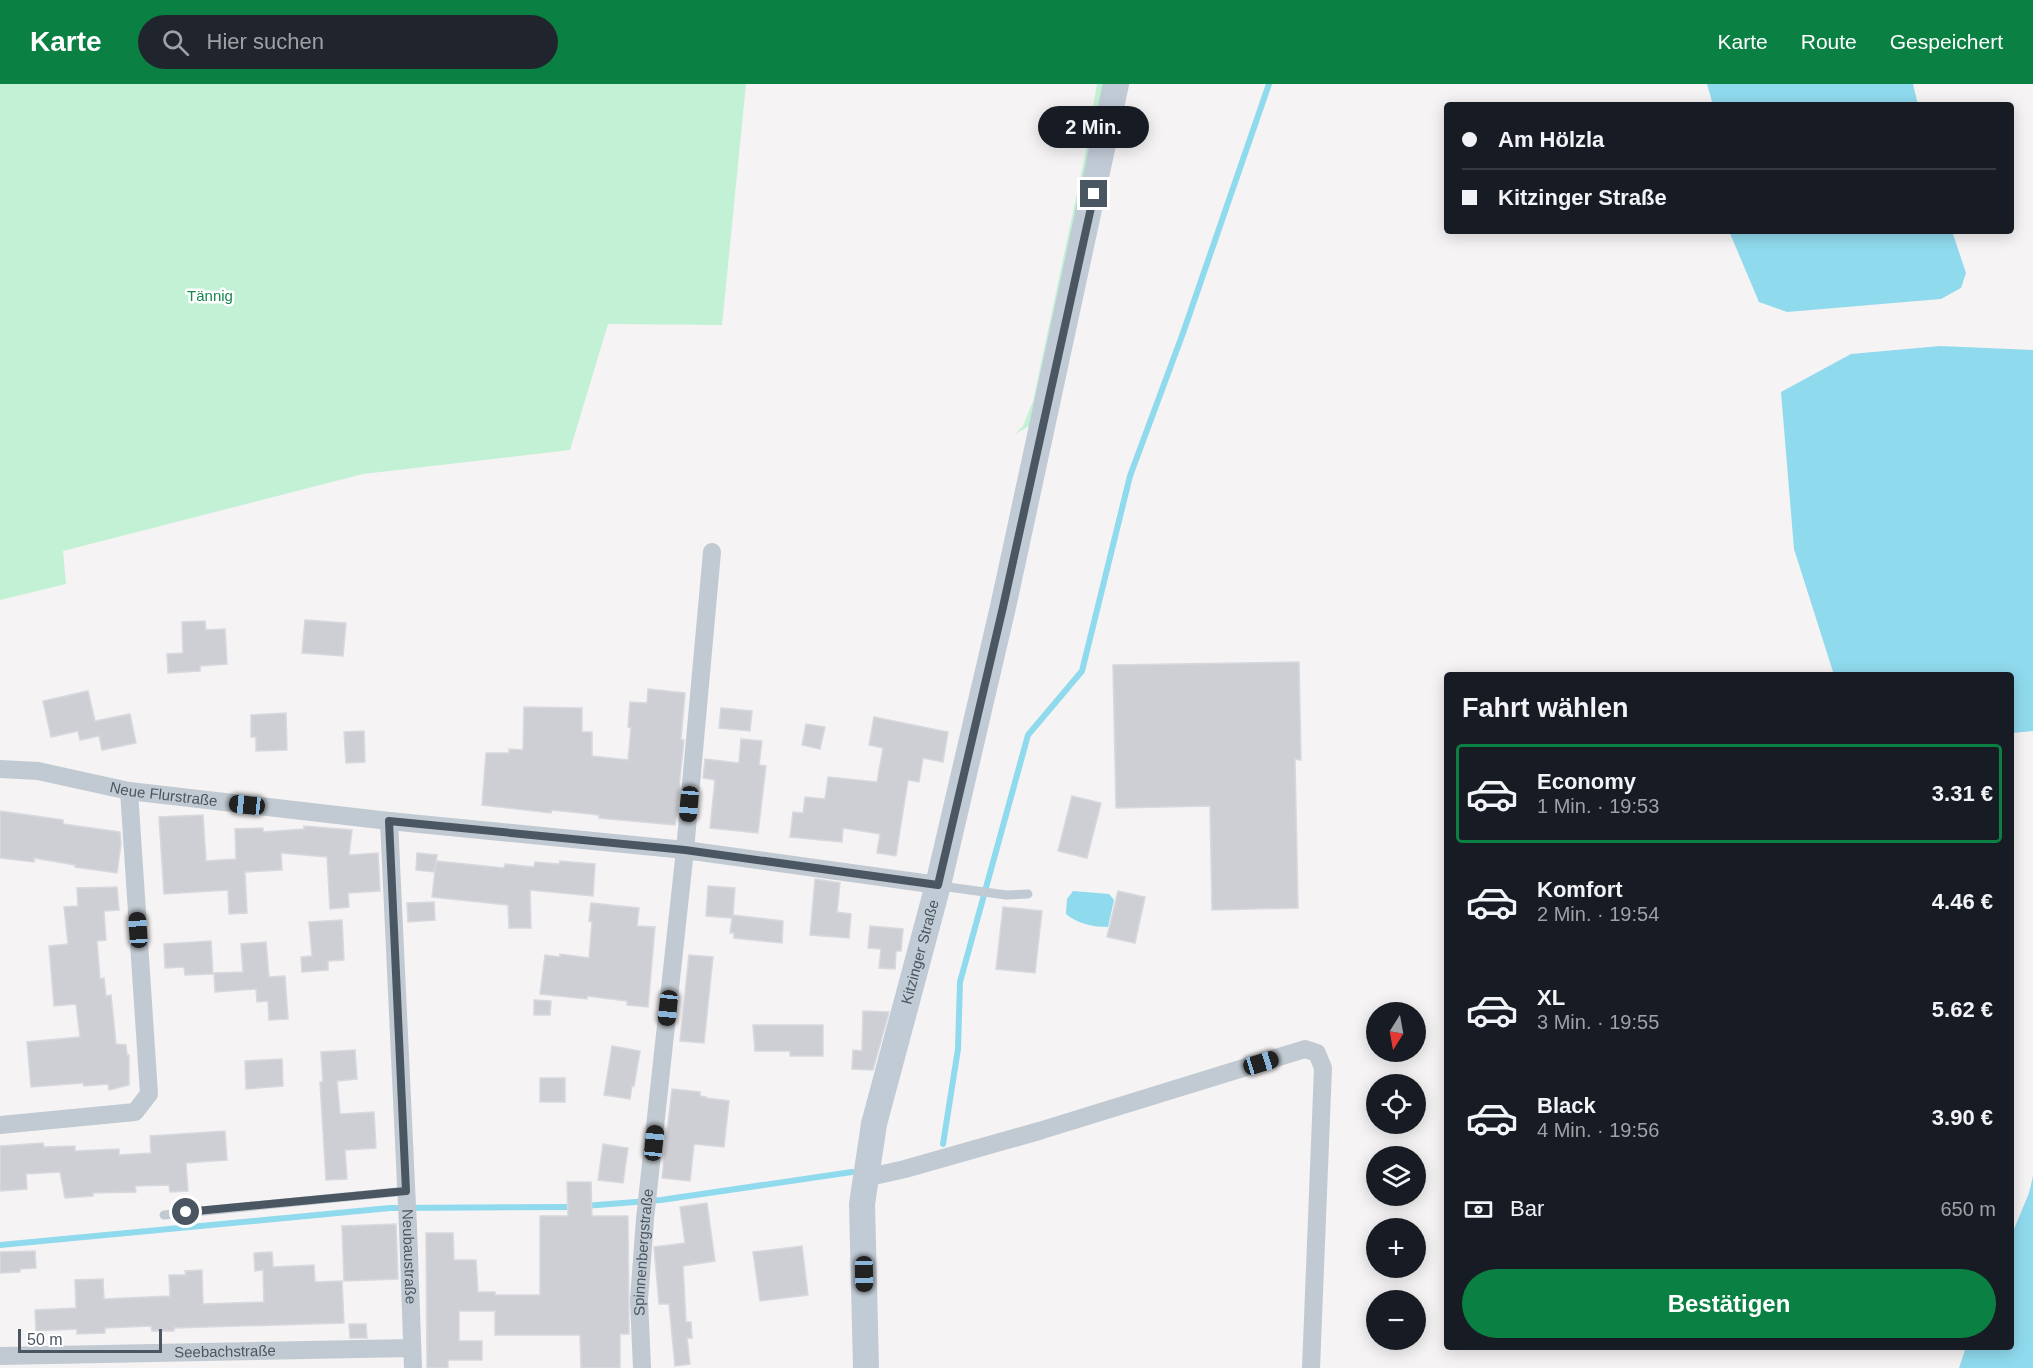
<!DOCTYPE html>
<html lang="de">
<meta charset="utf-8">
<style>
body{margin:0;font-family:Arial,sans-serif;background:#20242c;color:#f1f3f6;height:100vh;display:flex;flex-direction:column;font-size:22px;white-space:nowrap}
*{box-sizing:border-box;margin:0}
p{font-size:20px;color:#9ea1a6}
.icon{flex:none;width:33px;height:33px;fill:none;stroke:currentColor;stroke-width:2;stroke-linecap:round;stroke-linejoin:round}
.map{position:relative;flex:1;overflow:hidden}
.details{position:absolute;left:1444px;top:588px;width:570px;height:678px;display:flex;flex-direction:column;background:#171b24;border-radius:6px;box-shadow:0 3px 15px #0003}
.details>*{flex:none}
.hud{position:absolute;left:1444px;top:18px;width:570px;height:132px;border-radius:6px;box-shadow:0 3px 15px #0003;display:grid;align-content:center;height:132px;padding:0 18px;background:#171b24}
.needle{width:39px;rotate:191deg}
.fabs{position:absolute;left:1366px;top:918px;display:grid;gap:12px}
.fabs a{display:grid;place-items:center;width:60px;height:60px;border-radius:50%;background:#171b24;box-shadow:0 3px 15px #0003;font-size:30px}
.scale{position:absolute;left:18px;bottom:15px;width:144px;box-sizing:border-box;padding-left:6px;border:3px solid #4a5661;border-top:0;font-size:16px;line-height:21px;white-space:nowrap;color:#4a5661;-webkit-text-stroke:4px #fff;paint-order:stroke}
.end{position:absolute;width:27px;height:27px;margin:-14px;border:8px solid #4a5661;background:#fff;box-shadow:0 0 0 3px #fff}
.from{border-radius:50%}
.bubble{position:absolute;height:42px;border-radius:21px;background:#171b24;box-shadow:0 3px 15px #0003;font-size:20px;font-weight:600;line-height:42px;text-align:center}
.car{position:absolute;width:18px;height:36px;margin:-18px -9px;border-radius:8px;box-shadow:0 0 4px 2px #0007;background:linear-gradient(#222 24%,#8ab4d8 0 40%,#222 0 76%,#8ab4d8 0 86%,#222 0)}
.hud b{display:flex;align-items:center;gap:21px;height:57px;font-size:22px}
.hud b+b{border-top:2px solid #363941}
.hud i{width:15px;height:15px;background:#f1f3f6}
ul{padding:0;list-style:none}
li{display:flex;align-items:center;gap:18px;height:99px;margin:0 12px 9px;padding:0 6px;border:3px solid transparent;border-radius:6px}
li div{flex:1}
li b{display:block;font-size:22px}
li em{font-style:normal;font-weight:600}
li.selected{border-color:#0b8043}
li>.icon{width:54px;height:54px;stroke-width:1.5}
h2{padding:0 18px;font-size:27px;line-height:72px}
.pay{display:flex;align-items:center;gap:15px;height:66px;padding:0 18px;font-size:22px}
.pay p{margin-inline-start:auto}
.action{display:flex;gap:12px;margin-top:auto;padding:12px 18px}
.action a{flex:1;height:69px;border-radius:36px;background:#0b8043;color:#fff;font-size:24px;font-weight:600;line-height:69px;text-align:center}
header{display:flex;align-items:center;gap:36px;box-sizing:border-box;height:84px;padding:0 30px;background:#0b8043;color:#fff}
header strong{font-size:28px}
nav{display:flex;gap:33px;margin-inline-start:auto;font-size:21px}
.search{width:420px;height:54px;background:#20242c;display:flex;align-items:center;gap:15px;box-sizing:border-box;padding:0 21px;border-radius:33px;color:#9ea1a6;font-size:22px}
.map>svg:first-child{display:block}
.green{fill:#c3f1d5}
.water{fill:#90daee}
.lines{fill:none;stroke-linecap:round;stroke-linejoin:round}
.stream{stroke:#90daee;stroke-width:6}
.building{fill:#cdcfd5;stroke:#d7d9de;stroke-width:1.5}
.lane{stroke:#c1cad2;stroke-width:9}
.street{stroke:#c1cad2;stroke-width:18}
.secondary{stroke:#c1cbd6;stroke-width:26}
.route{stroke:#4a5661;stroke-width:8}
.labels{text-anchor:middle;stroke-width:5;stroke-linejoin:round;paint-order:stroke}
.park-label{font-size:15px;fill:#17864f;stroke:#fff}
.street-label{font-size:15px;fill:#4a5661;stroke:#fff}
</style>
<header>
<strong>Karte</strong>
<div class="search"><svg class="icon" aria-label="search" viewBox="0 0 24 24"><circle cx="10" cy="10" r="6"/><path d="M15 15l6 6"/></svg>Hier suchen</div>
<nav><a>Karte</a><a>Route</a><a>Gespeichert</a></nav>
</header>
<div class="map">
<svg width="2033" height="1284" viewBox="0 0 2033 1284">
<rect width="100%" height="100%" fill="#f5f3f3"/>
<g class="green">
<path d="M0,0H746L722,241L608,240L570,366L363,390L63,467L66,500L0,516Z"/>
<path d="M1097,0H1109L1036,330L1029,342L1015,350L1023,342L1033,317L1085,71Z"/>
</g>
<g class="water">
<path d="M1707,0H1913L1918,21H1713Z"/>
<path d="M1729,147H1952L1966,189L1961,204L1941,215L1787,228L1759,218Z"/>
<path d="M1940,262L2033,266V647L2012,649V591H1834L1794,465L1781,308L1851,270Z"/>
<path d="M1073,807L1109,810L1114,816L1108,843C1093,843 1078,840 1066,830L1067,815Z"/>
<path d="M2033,1092V1284H1959L1966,1263H2012V1150L2029,1109Z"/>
</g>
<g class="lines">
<g class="stream">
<path d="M943,1060L958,965L960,898L1028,651L1082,587L1130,392L1183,249L1269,0"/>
<path d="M584,1122L661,1116L852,1088"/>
<path d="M0,1161L390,1124L574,1123"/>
</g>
</g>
<g class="building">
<path d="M305,536L346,539L343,572L302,569Z"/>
<path d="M205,537L206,546L225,545L227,580L200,582V587L168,589L167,570L183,569L182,538Z"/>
<path d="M1299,578L1301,676L1295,675L1298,824L1212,826L1210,722L1116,724L1113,581Z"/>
<path d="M648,605L685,609L681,656H684L675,741L599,734V731L552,726L551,729L482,721L486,669H509V665L523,666L524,623L582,624V648H592V672L628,676L631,644L628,643L630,618L647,619Z"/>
<path d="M88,607L95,637L130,630L136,659L102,666L99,652L80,656L78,647L51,653L43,617Z"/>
<path d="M721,624L752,627L750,647L719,644Z"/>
<path d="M286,629L287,666L256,667V653H251V631Z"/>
<path d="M874,633L948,648L943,678L923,674L919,698L908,696L896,772L877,769L880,750L843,744L842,758L790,753L793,728L803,729L805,713L825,715L828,693L877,698L883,664L869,661Z"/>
<path d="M806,640L825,643L820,665L802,661Z"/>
<path d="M364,647L365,678L346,679L344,648Z"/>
<path d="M741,655L762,657L759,681L766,682L758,749L710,744L715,696L703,694L705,675L739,679Z"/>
<path d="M1072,712L1101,719L1087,774L1058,767Z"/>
<path d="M0,727L63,736V740L120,748L121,760L117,789L75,783V781L34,774V778L0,774Z"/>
<path d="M203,731L206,777L236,775L235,745L263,744V748L304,745V742L352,746L349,771L378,769L380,807L348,809L349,823L330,825L327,773L281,769L282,786L245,788L247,829L229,830L228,806L164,810L159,733Z"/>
<path d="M417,769L437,771L435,788L416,786Z"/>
<path d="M436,777L504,784L505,780L534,783L535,778L559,780L560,777L595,780L593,812L530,806L531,844H509L508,821L432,813Z"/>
<path d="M815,795L840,799L837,828L851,830L849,854L810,851Z"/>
<path d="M708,802L735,804L733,831L783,837L782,859L734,854V849H730L732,834L706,832Z"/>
<path d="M117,803L119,826L104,827L106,856L97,857L100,895L104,894L106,912L111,911L116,960L126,961L127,971H129V1001L109,1006L108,1000L84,1002L83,999L31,1003L27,958L80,953L76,920L54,922L49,862L68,860L64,823L78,822L77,804Z"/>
<path d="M1118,807L1145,813L1135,859L1107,853Z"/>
<path d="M434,818L435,836L408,838L407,819Z"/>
<path d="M591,819L639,824L637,842L655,843L648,923L627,921V917L587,912V915L540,910L545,871L560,873V870L589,874L592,838L589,837Z"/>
<path d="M1003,823L1042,827L1035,889L996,885Z"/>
<path d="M342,836L344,876L328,877V886L302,888L301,873L312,872L309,838Z"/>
<path d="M870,842L903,845L901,867H896L895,885L879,884L881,865L868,864Z"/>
<path d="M211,857L213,890L185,891L184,883L165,884L164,860Z"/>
<path d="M266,858L269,893L285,892L288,935L269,936L268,917L257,918L256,905L215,908L214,889L243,888L241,860Z"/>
<path d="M689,871L713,873L704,959L680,957Z"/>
<path d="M534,916L551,917L550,931H534Z"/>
<path d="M863,927L889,928L873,986L852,985L853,966L862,967Z"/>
<path d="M753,941H823V972H790V967H755Z"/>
<path d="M612,962L640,967L634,1002H632L630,1015L604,1011Z"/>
<path d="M355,966L357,995L337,997L340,1030L374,1028L376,1064L345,1066L347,1095L326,1096L320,998H323L321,968Z"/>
<path d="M282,975L283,1002L246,1005L245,977Z"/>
<rect x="540" y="994" width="25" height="24"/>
<path d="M672,1005L700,1008V1012L706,1013V1014L729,1017L724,1063L694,1060L690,1097L662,1094Z"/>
<path d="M225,1047L227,1076L186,1079L188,1107L170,1108L169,1101L135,1102L136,1108L93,1109V1112L65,1114L60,1088L26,1090L27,1105L0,1107V1062L43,1059L44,1063L75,1062V1067L119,1065V1071L151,1069L150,1052Z"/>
<path d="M603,1060L628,1064L623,1099L598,1096Z"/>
<path d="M567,1098H591L592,1132H628L629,1250H620V1284H581L580,1251H495V1227H459V1257H482V1276H448V1284H427L426,1149H453L454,1176H476L478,1208H495V1211H540V1132H568Z"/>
<path d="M707,1119L715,1177L683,1182L686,1238H691L692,1254H687L690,1280L675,1282L669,1220H659L654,1163L685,1159L680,1123Z"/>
<path d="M396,1140L398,1195L344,1197L342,1142Z"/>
<path d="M802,1162L808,1211L760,1217L753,1168Z"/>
<path d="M35,1167L36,1184L20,1185V1188L0,1189V1168Z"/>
<path d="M272,1168L273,1183L314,1181L315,1198L342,1197L344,1239L174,1244V1247H152L151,1242L105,1244V1249L77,1250V1245L36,1247L35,1226L76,1224L75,1196L103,1195L104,1215L170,1212L169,1191H186L185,1187L202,1186L203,1220L264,1218L263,1186L255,1187L254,1169Z"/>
<path d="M349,1240H366L367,1254H350Z"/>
</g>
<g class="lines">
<g class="lane">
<path d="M941,802L1006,811L1028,810"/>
<path d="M164,1131L406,1107"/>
</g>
<g class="street">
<path id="s1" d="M0,685L38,687L129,707L389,737L685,766L938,801"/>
<path id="s2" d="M389,737L408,1143L413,1284"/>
<path d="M0,1041L135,1028L149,1010L129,707"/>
<path d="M865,1094L905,1085L1039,1047L1305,965L1317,969L1323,984L1311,1284"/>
<path id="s3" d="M0,1272L412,1264"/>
<path id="s4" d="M642,1284L639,1216L645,1135L685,766L712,468"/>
</g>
<path class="secondary" id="s5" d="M866,1284L862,1120L874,1040L938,801L1003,523L1116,0"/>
</g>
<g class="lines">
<path class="route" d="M186,1128L406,1107L389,737L685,766L938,801L1003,523L1094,110"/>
</g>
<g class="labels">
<g class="park-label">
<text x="210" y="217">Tännig</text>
</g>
<g class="street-label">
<text dy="5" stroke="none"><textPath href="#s1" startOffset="166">Neue Flurstraße</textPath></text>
<text dy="5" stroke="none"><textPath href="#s5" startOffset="423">Kitzinger Straße</textPath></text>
<text dy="5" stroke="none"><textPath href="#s4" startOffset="116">Spinnenbergstraße</textPath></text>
<text dy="5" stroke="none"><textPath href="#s2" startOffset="436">Neubaustraße</textPath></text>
<text dy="5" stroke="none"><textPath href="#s3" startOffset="225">Seebachstraße</textPath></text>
</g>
</g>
</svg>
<div class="fabs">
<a><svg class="needle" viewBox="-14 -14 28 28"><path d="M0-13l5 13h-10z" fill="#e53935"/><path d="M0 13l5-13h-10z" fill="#9ea1a6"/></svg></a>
<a><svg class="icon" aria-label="locate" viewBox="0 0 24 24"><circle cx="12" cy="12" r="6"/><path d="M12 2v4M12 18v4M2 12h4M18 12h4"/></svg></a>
<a><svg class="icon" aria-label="layers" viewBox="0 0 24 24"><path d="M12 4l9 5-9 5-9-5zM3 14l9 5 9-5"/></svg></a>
<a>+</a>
<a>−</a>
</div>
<div class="scale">50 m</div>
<i class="end from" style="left:186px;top:1128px"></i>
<i class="end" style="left:1094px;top:110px"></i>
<div class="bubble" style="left:1038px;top:22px;width:111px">2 Min.</div>
<i class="car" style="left:689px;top:720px;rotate:185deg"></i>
<i class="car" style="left:247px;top:721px;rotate:276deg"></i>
<i class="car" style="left:138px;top:846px;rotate:356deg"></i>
<i class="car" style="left:668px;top:924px;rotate:186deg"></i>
<i class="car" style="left:1261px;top:979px;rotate:73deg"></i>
<i class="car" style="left:654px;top:1059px;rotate:6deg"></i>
<i class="car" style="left:864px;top:1190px;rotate:179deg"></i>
<div class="hud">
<b><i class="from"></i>Am Hölzla</b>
<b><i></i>Kitzinger Straße</b>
</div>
<section class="details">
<h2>Fahrt wählen</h2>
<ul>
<li class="selected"><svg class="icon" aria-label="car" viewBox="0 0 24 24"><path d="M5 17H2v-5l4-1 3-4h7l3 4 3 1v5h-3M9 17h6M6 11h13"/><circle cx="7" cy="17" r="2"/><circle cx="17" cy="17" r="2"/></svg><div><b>Economy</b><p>1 Min. · 19:53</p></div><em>3.31 €</em></li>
<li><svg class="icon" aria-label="car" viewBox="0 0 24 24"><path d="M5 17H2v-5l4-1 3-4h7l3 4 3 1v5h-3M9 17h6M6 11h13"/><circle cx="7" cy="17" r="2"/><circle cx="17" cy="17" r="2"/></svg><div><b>Komfort</b><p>2 Min. · 19:54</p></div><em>4.46 €</em></li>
<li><svg class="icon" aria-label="car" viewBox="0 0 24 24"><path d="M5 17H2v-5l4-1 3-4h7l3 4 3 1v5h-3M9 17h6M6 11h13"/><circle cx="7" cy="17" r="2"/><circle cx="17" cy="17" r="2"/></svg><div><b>XL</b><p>3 Min. · 19:55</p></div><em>5.62 €</em></li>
<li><svg class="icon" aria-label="car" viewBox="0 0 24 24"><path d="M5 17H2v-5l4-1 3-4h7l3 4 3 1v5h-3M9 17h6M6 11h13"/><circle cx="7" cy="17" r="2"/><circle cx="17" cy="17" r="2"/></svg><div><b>Black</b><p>4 Min. · 19:56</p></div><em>3.90 €</em></li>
</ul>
<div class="pay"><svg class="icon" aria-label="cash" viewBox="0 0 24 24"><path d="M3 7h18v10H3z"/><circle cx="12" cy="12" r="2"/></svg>Bar<p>650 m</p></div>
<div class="action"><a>Bestätigen</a></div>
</section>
</div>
